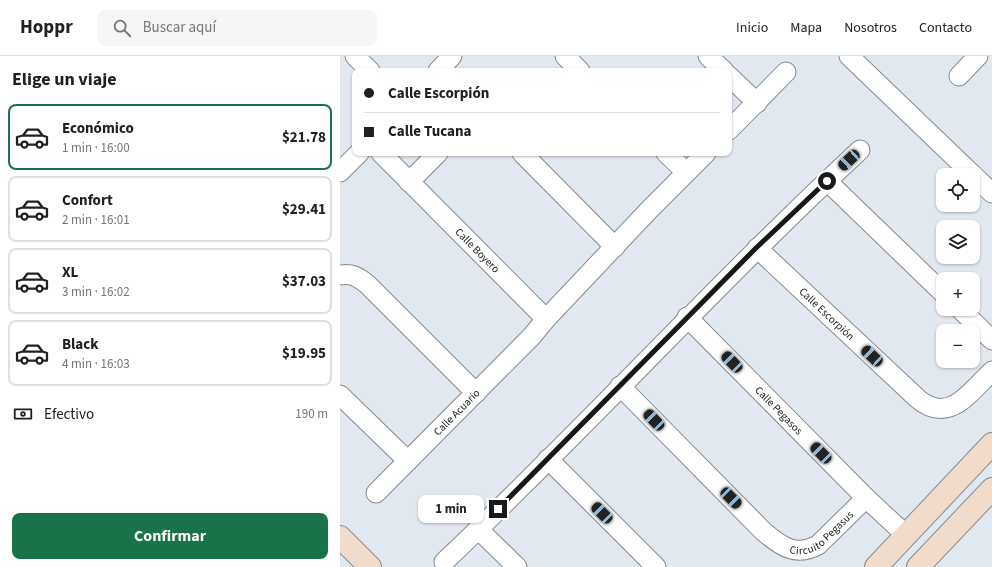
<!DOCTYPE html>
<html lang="es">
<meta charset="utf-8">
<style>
body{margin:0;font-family:"Source Sans 3",sans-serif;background:#f6f6f6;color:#202124;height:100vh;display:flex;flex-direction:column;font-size:15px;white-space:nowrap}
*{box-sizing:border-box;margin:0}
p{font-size:13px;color:#757577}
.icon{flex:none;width:22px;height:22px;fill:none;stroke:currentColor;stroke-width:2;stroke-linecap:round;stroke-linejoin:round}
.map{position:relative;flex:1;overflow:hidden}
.panel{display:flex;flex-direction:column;background:#fff;width:340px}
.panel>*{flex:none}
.banner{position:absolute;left:12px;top:12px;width:380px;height:88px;border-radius:8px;box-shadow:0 1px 3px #0004;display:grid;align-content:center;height:88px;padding:0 12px;background:#fff}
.buttons{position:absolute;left:596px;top:112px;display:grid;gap:8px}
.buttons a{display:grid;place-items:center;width:44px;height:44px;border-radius:8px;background:#fff;box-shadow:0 1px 3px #0004;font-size:20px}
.end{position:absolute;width:18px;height:18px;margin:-9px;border:5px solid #16181a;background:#fff;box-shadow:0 0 0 2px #fff}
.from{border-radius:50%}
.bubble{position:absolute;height:28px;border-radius:8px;background:#fff;box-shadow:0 1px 3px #0004;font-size:13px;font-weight:700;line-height:28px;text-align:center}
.car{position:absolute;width:12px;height:24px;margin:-12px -6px;border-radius:5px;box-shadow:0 0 3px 1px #0007;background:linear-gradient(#222 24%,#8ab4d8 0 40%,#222 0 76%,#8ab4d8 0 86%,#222 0)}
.banner b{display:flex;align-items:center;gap:14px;height:38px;font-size:15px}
.banner b+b{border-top:1px solid #e0e0e0}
.banner i{width:10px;height:10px;background:#202124}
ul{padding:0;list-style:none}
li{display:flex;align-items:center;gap:12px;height:66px;margin:0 8px 6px;padding:0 4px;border:2px solid #e0e0e0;border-radius:8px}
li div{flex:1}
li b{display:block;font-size:15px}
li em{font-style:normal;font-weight:700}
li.on{border-color:#187348}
li>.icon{width:36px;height:36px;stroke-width:1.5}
h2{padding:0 12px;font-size:18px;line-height:48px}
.pay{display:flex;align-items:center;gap:10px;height:44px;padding:0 12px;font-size:15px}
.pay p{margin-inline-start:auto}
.primary-button{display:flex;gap:8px;margin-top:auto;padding:8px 12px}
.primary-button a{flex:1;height:46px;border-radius:8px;background:#187348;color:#fff;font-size:16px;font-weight:700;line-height:46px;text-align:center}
header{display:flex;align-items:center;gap:24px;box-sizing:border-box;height:56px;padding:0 20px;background:#fff;border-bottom:1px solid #e0e0e0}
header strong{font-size:19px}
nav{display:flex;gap:22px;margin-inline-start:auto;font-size:14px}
.search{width:280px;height:36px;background:#f6f6f6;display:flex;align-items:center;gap:10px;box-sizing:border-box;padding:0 14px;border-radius:8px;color:#757577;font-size:15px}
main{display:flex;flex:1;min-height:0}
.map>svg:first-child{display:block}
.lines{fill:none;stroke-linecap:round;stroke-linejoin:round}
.street-casing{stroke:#858a90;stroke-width:21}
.secondary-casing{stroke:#858a90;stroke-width:24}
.street{stroke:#fff;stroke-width:19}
.secondary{stroke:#f1dccb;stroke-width:22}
.route{stroke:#16181a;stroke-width:5}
.labels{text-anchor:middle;stroke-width:3.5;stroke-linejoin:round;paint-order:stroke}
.street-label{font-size:11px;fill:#16181a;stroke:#fff}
</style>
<header>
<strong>Hoppr</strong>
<div class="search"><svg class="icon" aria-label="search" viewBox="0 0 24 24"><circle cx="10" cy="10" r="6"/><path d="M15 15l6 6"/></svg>Buscar aquí</div>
<nav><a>Inicio</a><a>Mapa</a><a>Nosotros</a><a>Contacto</a></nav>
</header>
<main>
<section class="panel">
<h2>Elige un viaje</h2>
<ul>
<li class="on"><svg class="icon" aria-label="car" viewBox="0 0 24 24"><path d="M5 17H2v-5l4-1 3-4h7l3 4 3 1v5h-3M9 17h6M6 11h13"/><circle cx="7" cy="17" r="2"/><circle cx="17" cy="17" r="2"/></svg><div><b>Económico</b><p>1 min · 16:00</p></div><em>$21.78</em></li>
<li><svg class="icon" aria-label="car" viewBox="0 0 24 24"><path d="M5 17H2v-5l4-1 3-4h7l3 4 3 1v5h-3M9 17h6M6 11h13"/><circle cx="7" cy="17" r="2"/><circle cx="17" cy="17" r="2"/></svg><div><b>Confort</b><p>2 min · 16:01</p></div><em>$29.41</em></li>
<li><svg class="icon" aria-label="car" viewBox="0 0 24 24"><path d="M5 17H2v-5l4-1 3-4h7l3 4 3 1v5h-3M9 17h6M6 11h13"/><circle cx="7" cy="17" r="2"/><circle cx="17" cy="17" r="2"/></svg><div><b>XL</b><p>3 min · 16:02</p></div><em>$37.03</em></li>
<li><svg class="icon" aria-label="car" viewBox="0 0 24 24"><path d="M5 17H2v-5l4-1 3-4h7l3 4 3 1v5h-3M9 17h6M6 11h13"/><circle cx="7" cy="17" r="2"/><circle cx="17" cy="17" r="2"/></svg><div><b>Black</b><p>4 min · 16:03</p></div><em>$19.95</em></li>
</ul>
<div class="pay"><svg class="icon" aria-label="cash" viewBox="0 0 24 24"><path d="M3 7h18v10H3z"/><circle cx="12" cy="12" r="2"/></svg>Efectivo<p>190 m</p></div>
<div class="primary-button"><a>Confirmar</a></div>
</section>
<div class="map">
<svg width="652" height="511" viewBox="0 0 652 511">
<rect width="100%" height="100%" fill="#e2e8ef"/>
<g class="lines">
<defs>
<g id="street">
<path d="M15,0L30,15"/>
<path d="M225,0L240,15"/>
<path d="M368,0L384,15"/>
<path d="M509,0L633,119"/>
<path d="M98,15L112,0"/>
<path d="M389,20L417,47"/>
<path d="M619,20L638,0"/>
<path d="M389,74L446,16"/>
<path id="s1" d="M41,97L206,263"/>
<path d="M182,97L275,191"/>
<path d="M326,97L346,116"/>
<path d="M0,116L19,97"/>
<path d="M633,119L652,137"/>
<path d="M487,125L603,237"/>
<path d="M69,126L98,97"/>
<path id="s2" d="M417,192L578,343C609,369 630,336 652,315"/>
<path d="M0,219C12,217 18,221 27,228L136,337"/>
<path d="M620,253L652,284"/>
<path id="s3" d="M347,261L526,442L566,479"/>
<path id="s4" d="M280,330L424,476C442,491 456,501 478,489L526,442"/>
<path d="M0,339L68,405"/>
<path d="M208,403L316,511"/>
<path id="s5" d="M36,437L192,280L206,263L309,154L366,97"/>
<path d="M138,473L177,511"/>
<path d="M104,506C246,372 377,227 520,94"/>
</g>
<g id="secondary">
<path d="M0,481L30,511"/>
<path d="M536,511L652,388"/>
<path d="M578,511L652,433"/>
</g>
</defs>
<use href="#street" class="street-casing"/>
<use href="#secondary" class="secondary-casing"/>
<use href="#street" class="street"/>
<use href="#secondary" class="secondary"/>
</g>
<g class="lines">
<path class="route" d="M158,453L416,192L487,125"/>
</g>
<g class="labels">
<g class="street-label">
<text dy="4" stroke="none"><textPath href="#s1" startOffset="137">Calle Boyero</textPath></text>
<text dy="4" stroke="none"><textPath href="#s2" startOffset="96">Calle Escorpión</textPath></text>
<text dy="4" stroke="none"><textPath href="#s3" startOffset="131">Calle Pegasos</textPath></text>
<text dy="4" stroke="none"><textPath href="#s5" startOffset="114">Calle Acuario</textPath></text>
<text dy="4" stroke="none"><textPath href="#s4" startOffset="274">Circuito Pegasus</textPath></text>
</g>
</g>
</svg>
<div class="buttons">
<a><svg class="icon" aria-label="locate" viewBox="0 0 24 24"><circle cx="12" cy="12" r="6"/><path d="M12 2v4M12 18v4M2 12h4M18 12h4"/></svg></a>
<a><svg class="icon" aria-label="layers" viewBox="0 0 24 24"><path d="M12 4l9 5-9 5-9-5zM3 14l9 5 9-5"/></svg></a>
<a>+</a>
<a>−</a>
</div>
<i class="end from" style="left:487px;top:125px"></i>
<i class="end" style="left:158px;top:453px"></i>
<div class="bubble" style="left:78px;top:439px;width:66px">1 min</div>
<i class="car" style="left:509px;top:104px;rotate:227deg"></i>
<i class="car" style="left:532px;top:300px;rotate:313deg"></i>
<i class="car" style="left:392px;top:306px;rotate:316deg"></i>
<i class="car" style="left:314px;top:364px;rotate:316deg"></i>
<i class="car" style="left:481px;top:397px;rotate:315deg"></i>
<i class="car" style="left:391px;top:442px;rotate:135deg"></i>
<i class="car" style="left:262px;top:457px;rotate:315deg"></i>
<div class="banner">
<b><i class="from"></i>Calle Escorpión</b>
<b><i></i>Calle Tucana</b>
</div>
</div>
</main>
